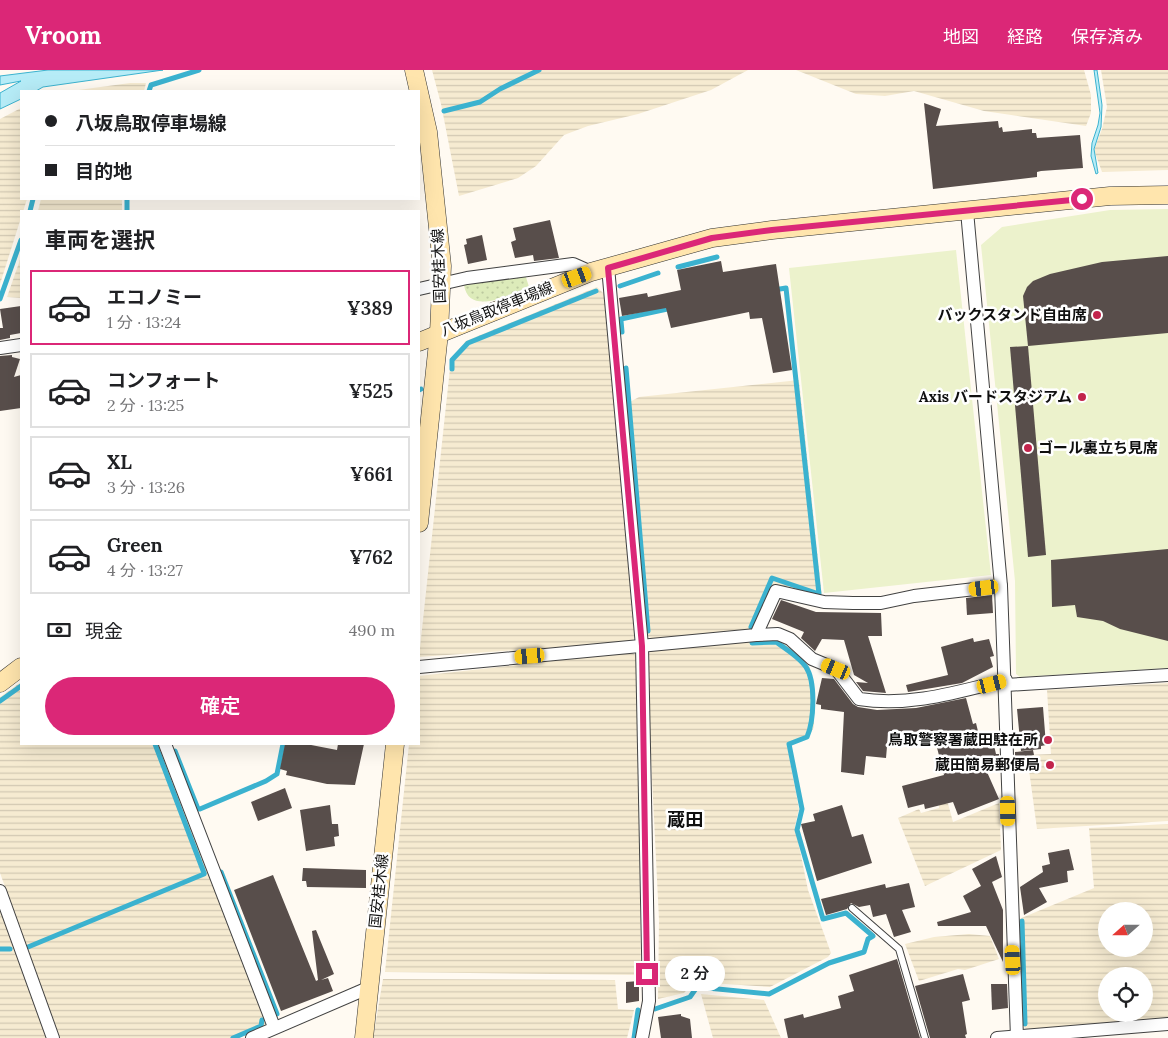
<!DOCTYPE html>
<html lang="ja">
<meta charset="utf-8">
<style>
body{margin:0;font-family:Lora,"Noto Sans JP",serif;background:#f6f6f6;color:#202124;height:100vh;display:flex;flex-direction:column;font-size:19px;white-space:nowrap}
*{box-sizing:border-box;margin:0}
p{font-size:16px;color:#757577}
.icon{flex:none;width:28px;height:28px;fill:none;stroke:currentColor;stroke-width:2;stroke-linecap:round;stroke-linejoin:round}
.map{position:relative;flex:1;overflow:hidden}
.panel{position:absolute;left:20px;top:140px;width:400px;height:535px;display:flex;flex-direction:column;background:#fff;border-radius:0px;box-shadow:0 5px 20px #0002}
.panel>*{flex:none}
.top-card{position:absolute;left:20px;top:20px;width:400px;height:110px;border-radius:0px;box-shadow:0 5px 20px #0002;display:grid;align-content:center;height:110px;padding:0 25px;background:#fff}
.needle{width:32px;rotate:249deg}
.buttons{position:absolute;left:1098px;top:832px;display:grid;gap:10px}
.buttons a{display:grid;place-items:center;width:55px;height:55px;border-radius:50%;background:#fff;box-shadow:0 5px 20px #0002;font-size:25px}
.end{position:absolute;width:22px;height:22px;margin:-11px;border:6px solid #db2777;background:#fff;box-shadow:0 0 0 2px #fff}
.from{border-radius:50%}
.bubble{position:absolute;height:35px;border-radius:18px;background:#fff;box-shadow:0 5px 20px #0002;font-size:16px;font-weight:600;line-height:35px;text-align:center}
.car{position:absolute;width:15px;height:30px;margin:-15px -8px;border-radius:6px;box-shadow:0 0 4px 1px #0007;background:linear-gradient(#f5c518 24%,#345 0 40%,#f5c518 0 76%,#345 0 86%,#f5c518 0)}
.top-card b{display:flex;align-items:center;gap:18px;height:48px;font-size:19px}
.top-card b+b{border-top:1px solid #e0e0e0}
.top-card i{width:12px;height:12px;background:#202124}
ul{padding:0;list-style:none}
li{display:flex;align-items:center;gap:15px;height:75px;margin:0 10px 8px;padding:0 15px;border:2px solid #e0e0e0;border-radius:0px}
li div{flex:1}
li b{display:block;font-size:19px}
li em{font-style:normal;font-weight:600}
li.on{border-color:#db2777}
li>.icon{width:45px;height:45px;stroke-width:1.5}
h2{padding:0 25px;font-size:22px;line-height:60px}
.pay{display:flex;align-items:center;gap:12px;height:55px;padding:0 25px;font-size:19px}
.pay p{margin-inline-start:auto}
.action{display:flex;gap:10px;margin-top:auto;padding:10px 25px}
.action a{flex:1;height:58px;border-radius:30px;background:#db2777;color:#fff;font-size:20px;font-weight:600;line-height:58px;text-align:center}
header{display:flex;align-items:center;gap:30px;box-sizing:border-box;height:70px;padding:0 25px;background:#db2777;color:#fff}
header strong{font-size:24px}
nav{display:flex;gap:28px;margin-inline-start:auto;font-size:18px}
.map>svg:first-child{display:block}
.farmland{fill:url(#farmland-rules);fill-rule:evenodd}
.grass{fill:url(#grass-dots)}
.pitch{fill:#ecf2cc}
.water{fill:#b6ecf7;stroke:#3bb2cf}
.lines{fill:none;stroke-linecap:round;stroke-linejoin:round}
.stream{stroke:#3bb2cf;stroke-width:5}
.building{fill:#584e4b}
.service-casing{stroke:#424242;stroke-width:8}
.minor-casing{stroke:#424242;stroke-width:14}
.secondary-casing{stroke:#313131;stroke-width:19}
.service{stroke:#fff;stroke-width:6}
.minor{stroke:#fff;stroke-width:12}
.secondary{stroke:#ffe5ad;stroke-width:18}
.route{stroke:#db2777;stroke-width:6}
.poi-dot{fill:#c2244c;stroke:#fff;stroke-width:2}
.labels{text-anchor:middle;stroke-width:5;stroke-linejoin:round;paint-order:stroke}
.street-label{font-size:15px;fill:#0f0f0f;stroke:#fff}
.poi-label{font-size:15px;font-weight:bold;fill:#0f0f0f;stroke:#fff;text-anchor:end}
.quarter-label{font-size:18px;font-weight:bold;fill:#0f0f0f;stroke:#fff}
</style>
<header>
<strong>Vroom</strong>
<nav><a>地図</a><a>経路</a><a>保存済み</a></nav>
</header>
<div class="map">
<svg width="1168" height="968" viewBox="0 0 1168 968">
<defs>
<pattern id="farmland-rules" width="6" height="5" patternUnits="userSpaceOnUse" patternTransform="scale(1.25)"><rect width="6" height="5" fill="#f6ebd1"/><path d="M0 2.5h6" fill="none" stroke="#d2c8b2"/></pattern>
<pattern id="grass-dots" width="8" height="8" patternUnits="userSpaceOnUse" patternTransform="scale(1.25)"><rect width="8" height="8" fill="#ddebba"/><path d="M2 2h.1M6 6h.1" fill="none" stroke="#bcc89f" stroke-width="1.8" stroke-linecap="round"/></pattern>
</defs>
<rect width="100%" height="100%" fill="#fffaf2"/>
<g class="farmland">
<path d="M432,0H748L711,20L638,44L588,56L564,65L536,96L518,108L459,126L441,34Z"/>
<path d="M796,0H1084L1091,25V43L1086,56L984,41L914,21L885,26L856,24Z"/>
<path d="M1101,0H1168V100L1102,102L1094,80L1102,59L1107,37Z"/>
<path d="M130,13H146L144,21H71Z"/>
<path d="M21,38V129H27L0,214V49Z"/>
<path d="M41,129H122V141H38Z"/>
<path d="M21,187V228L7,227Z"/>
<path d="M597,217L604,224L636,567L630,572L419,587L451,289L466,271Z"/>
<path d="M799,310L822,527L774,514L753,560L653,569L645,565L626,334L639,327Z"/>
<path d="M777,568L790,574L810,598L814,618V657L808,668L787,674L799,739L795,756L808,820L831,883L828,887L770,917L694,912L684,923L658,929L659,850L646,586L652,580Z"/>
<path d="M631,582L637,586L641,905L385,902L409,674H419V606Z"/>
<path d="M21,612V674H159L265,945V956L239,968H60L0,803V627Z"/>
<path d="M1168,613V751L1037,759L1027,685L1051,684L1047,620Z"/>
<path d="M947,730L953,752L999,733L1001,780L925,816L898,748L919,739L921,743L939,738V733Z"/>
<path d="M1168,754V949L1027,960L1023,956L1019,849L1094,818L1089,758ZM1106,841H1144V879H1106ZM1106,906H1144V944H1106Z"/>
<path d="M0,831L50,968H0Z"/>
<path d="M969,864L990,866L999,889L965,900L958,899L919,911L905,874L934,867Z"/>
<path d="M383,909L615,910L618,939L634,940L627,968H373Z"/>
<path d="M701,924L764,930L781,968H713Z"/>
</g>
<path class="grass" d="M525,204L529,217C511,224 469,247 464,215Z"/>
<g class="pitch">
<path d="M1168,139V598L1020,607L1016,604L1015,511L981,175L1002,157L1110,140Z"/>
<path d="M956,180L991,505L824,523L789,198Z"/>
</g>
<g class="water">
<path d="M48,0H163L43,17L36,21H21V29L0,39V23L21,11L0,15V6Z"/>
<path d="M1094,0H1097L1102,35L1101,57L1094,79L1098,103L1096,104L1091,86L1092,73L1098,55L1100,43Z"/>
</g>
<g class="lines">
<g class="stream">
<path d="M149,21L151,15L199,0"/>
<path d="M444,41L480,32L500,19L539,0"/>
<path d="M30,141L33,129"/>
<path d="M127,141V129"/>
<path d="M678,197L717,187"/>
<path d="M620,216L658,203"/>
<path d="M0,229L21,170"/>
<path d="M621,249L672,238"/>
<path d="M621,251L622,262"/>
<path d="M626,298L648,561"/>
<path d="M452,299V290L468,273L596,221"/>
<path d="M419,320L421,319"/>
<path d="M751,557L772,508L819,524L786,218L774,220"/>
<path d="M0,631L21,616"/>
<path d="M155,674L204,803"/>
<path d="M175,681L198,739"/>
<path d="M200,739L266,711L277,704L283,674"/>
<path d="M221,802L277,944"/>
<path d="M1022,851L1025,954"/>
<path d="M28,877L204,804"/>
<path d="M0,879H10"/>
<path d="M655,939L690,927L697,917L769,924L829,893L864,882L868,869L873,866L846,843L823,849L797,760L802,739L789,674L807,667C814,651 816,612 806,597C799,587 786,579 776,572L752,573"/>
<path d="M233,968L261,956L262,950"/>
<path d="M634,968L638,940"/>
</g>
</g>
<g class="building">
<path d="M924,33L941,39L936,56L998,51L999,58L1002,57L1003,62L1032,59V63H1036L1037,68L1080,65L1083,98L1041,101L1037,102V107L933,119Z"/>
<path d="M550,150L559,188L534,191L533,185L515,188L511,172L516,170L513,158Z"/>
<path d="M482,165L487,190L468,194L464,175L467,174L466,169Z"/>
<path d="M1168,186V263L1028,276L1023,226L1027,217L1033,211L1050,204L1102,192Z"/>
<path d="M721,191L723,202L776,194L792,300L773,303L762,248L750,249L749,242L671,258L666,238L622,246L619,228L647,223L648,227L681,220L677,200Z"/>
<path d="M21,236V263L10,265V268L0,270V258H3L0,239Z"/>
<path d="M1028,276L1046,485L1028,487L1010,277Z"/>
<path d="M12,285V287L20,289L14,307L21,305V338L0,341V286Z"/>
<path d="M1168,479V571L1120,559L1103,551L1077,547L1075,535L1052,537L1051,490Z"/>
<path d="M992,525L993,543L967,545L966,528Z"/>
<path d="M781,530L816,542L881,543L882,566H868L886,623L863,621L856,612L868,613L854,605L844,570L822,569L815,581L801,568L804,562L772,549Z"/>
<path d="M973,568L974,572L989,569L994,586L990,587L993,597L962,613L908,622L906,615L948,605L941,577Z"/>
<path d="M822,608L834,609L853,634L858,637L877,640L916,638L966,628L973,654L976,653L981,674L993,671L996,684H999V697L987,702L999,729L958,745L953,732L925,739L924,734L908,738L902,716L944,705L933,662L888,665L886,688L866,686L864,705L841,702L844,642L821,639V635L816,634Z"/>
<path d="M1043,637L1046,675L1041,676V679L1021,681L1017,639Z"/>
<path d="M285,674H306L337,680L338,674H364L355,715L327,714L286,705L287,701L280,699Z"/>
<path d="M1033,680L1034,685L1015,692V682Z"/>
<path d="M285,718L292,738L258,751L251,732Z"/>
<path d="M330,735L332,754H338L339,766L334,767L335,776L306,781L300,740Z"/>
<path d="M842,735L852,767L863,764L872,793L817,811L801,754L815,751L813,744Z"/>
<path d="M1069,779L1074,800L1067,801L1068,812L1039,818L1047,832L1024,845L1020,817L1043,802L1042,796L1050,794L1048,783Z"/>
<path d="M996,786L1002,807L992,812L1003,840V892L986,856H938L937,852L971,842L963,826L981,816L972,799Z"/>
<path d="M303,798L366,800V818L307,817L306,811H302Z"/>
<path d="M273,805L316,911L318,910L312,861L316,860L334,904L321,910L328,908L333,921L281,941L234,820Z"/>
<path d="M909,813L915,837L902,840L911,862L894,867L886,844L873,847L870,835L859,837L851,833L847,839L826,845L821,829L885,814L886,818Z"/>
<path d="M897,889L920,968H788L784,949L803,944L804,948L841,938L838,926L854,921L849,905Z"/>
<path d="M963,904L970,930L962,932L967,964L965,965L966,968H930L915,916Z"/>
<path d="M639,911V931L626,933V912Z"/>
<path d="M991,914H1007L1008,938L992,940Z"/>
<path d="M681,944V946L690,949L692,968H661L658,947Z"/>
</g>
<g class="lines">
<defs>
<path id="service" d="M852,838L899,879L925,968"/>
<g id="minor">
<path d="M967,141L1001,516L1017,968"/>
<path d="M608,197L642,576L649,931L642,968"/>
<path d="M419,219L467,208L573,194L591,202"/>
<path d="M0,278L21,275"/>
<path d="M756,565L778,564L790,569L812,589L836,599L859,629C910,637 957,622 1006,610"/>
<path d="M419,597L756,565L776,521L824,532L853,533H881L914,526L1001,516"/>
<path d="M1006,615L1168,605"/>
<path d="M165,674L274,957"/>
<path d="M0,821L53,968"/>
<path d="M252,968L368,918"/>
<path d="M997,968L1168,954"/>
</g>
<g id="secondary">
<path d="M414,0L428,62L442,196L439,263L419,453"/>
<path d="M419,272L591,202L712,168L772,160L1110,126L1168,125"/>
<path d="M0,613L21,597"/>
<path d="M364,968L395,674"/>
</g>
</defs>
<use href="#service" class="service-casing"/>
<use href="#minor" class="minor-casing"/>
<use href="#secondary" class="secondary-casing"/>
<use href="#service" class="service"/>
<use href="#minor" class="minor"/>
<use href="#secondary" class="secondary"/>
</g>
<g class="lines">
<path class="route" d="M647,904L642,576L608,198L712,168L772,160L1082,129"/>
</g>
<g class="poi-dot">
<circle cx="1097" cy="245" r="5"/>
<circle cx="1082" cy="327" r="5"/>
<circle cx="1028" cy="378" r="5"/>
<circle cx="1048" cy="670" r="5"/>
<circle cx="1050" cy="695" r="5"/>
</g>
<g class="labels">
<g class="street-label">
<text transform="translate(439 196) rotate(-92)" y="5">国安桂木線</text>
<text transform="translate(497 239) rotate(-22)" y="5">八坂鳥取停車場線</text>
<text transform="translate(379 821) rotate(-84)" y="5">国安桂木線</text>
</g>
<g class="poi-label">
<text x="1087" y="250">バックスタンド自由席</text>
<text x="1072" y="332">Axis バードスタジアム</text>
<text x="1038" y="383" text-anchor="start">ゴール裏立ち見席</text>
<text x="1038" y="675">鳥取警察署蔵田駐在所</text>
<text x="1040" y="700">蔵田簡易郵便局</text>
</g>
<g class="quarter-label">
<text x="685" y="756">蔵田</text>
</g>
</g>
</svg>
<div class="buttons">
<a><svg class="needle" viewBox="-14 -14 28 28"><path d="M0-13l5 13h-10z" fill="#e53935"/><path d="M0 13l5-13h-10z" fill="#757577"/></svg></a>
<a><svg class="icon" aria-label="locate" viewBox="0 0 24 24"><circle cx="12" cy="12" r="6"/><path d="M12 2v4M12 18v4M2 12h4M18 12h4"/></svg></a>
</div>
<i class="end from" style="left:1082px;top:129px"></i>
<i class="end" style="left:647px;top:904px"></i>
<div class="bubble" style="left:665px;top:886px;width:60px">2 分</div>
<i class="car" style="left:577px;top:207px;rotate:70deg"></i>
<i class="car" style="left:984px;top:518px;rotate:263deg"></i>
<i class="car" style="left:530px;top:586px;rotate:265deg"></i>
<i class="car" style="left:836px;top:599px;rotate:292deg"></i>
<i class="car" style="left:992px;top:614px;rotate:76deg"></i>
<i class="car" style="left:1008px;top:741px;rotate:179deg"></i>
<i class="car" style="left:1013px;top:890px;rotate:357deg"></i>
<div class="top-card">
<b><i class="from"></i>八坂鳥取停車場線</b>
<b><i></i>目的地</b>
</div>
<section class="panel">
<h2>車両を選択</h2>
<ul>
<li class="on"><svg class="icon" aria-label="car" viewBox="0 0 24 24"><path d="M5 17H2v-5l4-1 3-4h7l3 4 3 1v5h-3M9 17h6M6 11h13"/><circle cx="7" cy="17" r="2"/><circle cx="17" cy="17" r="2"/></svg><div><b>エコノミー</b><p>1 分 · 13:24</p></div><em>¥389</em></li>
<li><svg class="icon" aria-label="car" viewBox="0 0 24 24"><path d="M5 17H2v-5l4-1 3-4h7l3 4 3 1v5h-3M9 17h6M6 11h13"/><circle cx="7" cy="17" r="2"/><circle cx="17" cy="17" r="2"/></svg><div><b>コンフォート</b><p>2 分 · 13:25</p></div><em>¥525</em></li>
<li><svg class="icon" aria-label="car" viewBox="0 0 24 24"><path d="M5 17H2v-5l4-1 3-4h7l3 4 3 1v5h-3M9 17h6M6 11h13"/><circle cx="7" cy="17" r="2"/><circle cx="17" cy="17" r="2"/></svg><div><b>XL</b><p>3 分 · 13:26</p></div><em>¥661</em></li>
<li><svg class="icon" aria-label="car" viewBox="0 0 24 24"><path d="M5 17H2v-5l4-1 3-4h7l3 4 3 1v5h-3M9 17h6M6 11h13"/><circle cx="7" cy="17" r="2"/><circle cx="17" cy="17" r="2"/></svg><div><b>Green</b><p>4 分 · 13:27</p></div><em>¥762</em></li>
</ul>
<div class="pay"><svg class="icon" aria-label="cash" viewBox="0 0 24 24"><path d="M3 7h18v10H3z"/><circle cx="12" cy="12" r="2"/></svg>現金<p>490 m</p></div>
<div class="action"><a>確定</a></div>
</section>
</div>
